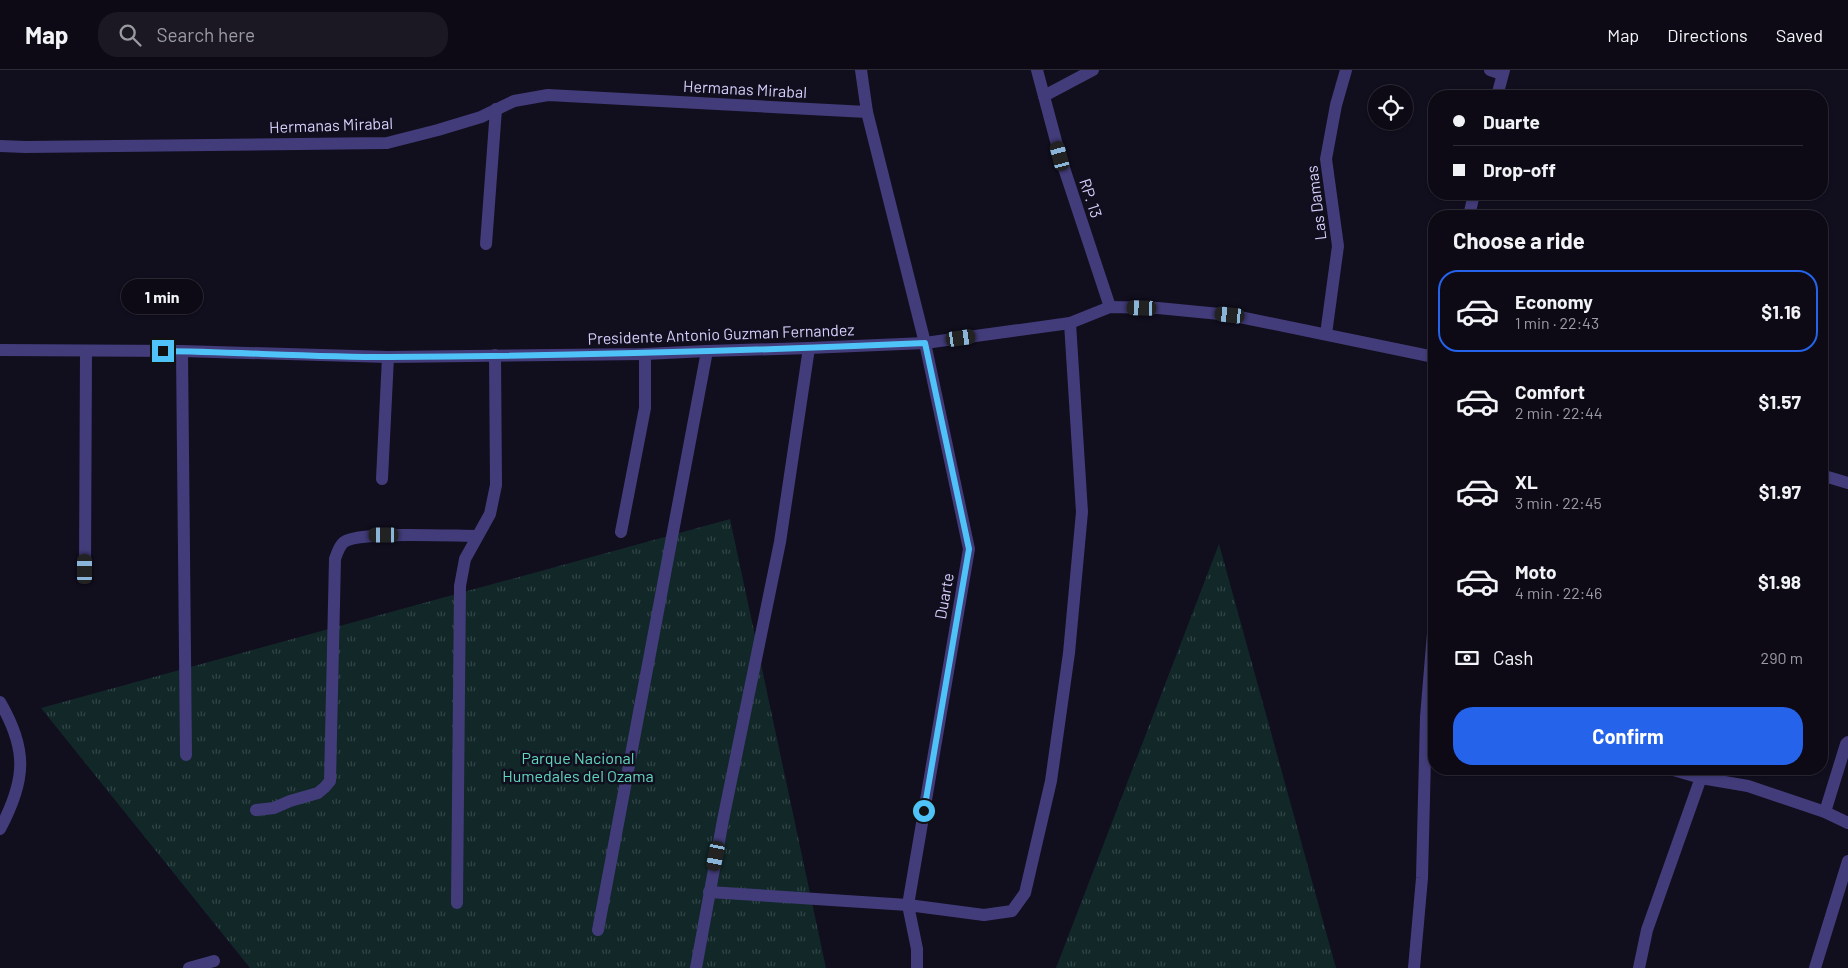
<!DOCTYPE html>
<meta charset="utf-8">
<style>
body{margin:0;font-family:Barlow,sans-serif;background:#1b1823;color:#f1f3f6;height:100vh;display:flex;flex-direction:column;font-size:19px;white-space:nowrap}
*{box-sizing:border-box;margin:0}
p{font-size:16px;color:#9a9aa1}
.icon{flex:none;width:28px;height:28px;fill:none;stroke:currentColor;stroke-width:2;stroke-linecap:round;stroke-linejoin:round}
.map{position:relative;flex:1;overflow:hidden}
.side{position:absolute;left:1428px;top:140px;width:400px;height:565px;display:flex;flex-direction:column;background:#0d0a16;border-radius:20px;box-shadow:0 1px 4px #0004,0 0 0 1px #2d2b35}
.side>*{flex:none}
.hud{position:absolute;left:1428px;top:20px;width:400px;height:110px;border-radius:20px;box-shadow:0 1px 4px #0004,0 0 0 1px #2d2b35;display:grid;align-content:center;height:110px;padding:0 25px;background:#0d0a16}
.fabs{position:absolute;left:1368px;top:15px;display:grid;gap:10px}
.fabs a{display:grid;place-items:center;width:45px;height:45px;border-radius:50%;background:#0d0a16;box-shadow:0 1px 4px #0004,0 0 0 1px #2d2b35;font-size:25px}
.end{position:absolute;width:22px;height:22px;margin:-11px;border:6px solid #4fc3f7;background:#111;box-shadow:0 0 0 2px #111}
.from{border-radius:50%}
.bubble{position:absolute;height:35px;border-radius:18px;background:#0d0a16;box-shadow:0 1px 4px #0004,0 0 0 1px #2d2b35;font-size:16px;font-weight:700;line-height:35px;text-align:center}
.car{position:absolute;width:15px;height:30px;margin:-15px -8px;border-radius:6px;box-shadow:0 0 4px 1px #0007;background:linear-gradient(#222 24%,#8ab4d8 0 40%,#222 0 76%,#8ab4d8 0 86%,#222 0)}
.hud b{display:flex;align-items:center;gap:18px;height:48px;font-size:19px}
.hud b+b{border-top:1px solid #2d2b35}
.hud i{width:12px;height:12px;background:#f1f3f6}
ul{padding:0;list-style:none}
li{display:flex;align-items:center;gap:15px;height:82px;margin:0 10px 8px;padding:0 15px;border:2px solid transparent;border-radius:20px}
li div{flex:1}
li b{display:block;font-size:19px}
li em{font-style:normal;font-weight:700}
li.selected{border-color:#2563eb}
li>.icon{width:45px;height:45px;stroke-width:1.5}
h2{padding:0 25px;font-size:22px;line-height:60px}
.pay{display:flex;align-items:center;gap:12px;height:55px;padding:0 25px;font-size:19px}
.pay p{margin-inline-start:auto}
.primary-button{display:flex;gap:10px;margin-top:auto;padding:10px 25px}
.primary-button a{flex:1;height:58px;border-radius:20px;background:#2563eb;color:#fff;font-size:20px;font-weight:700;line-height:58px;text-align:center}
header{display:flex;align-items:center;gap:30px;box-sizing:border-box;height:70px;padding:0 25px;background:#0d0a16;border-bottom:1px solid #2d2b35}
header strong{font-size:24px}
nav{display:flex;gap:28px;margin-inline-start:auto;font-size:18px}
.search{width:350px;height:45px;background:#1b1823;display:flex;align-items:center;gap:12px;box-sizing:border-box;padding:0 18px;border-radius:20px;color:#9a9aa1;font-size:19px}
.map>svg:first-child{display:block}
.park{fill:url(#park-tufts)}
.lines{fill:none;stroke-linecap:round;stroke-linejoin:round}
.minor{stroke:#423c7a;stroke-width:12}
.route{stroke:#4fc3f7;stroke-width:6}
.labels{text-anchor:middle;stroke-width:5;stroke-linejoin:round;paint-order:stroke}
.street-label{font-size:16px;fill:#d6cffb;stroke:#110e1e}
.park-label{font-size:16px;fill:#61d5be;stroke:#110e1e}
</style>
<header>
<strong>Map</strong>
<div class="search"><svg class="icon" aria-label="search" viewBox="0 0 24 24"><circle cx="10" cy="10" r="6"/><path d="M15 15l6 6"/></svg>Search here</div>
<nav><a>Map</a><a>Directions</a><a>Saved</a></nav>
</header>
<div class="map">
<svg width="1848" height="898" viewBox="0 0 1848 898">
<defs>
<pattern id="park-tufts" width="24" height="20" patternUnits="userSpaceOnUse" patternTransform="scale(1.25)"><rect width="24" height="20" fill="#112728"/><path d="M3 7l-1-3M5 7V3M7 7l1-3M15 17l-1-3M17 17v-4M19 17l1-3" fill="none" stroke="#334548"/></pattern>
</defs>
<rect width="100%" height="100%" fill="#110e1e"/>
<g class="park">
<path d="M730,449L826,898H250L41,638Z"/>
<path d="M1219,474L1336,898H1056Z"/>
</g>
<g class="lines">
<g class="minor">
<path d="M861,0L867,42L925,273L969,479L908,835L917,879V898"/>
<path d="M1037,0L1060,86L1110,237"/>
<path d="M1490,0L1502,4"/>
<path d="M1044,26L1093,0"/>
<path d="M1497,26L1504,0"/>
<path d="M0,76L25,77L387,73L438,60L481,47L514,31L548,25L867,42"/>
<path d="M1469,146L1474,124"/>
<path d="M486,174L496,39"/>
<path d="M1326,264L1338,176L1326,89L1336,35L1346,0"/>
<path d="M0,280L182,281L388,287L645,284L707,281L809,278L925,273L1070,253L1110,237L1158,238L1230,245L1434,287"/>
<path d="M182,281L186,685"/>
<path d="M1821,405L1848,413"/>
<path d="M382,409L388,287"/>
<path d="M621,462L645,338V284"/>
<path d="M85,499L86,281"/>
<path d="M0,632C28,680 26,710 0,759"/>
<path d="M1670,699L1701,708L1748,716L1825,742L1848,753"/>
<path d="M256,740L274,738L290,731L318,723L325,717L330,711L335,489C337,483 339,476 344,472C359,461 453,466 477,466"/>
<path d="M1825,742L1846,674L1848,672"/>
<path d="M709,822L908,835L984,845L1012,841L1025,823L1051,711L1069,583L1082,442L1070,253"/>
<path d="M457,833L460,516L465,489L490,444L496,415L495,285"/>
<path d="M598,860L707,281"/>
<path d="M189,898L214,891"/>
<path d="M696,898L723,750L780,472L809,278"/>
<path d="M1414,898L1422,808L1426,647L1434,551"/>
<path d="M1639,898L1647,860L1704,699"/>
<path d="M1815,898L1848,791"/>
</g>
</g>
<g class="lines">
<path class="route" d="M163,281C238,282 313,287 389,287C568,286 746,281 925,273L969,479L924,741"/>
</g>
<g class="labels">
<g class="street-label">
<text transform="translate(745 19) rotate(3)" y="6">Hermanas Mirabal</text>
<text transform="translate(331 55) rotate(-2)" y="6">Hermanas Mirabal</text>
<text transform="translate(1091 128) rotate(72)" y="6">RP. 13</text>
<text transform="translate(1316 133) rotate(-97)" y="6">Las Damas</text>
<text transform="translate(721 264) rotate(-2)" y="6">Presidente Antonio Guzman Fernandez</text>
<text transform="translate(944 526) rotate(-80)" y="6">Duarte</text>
</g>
<g class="park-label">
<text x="578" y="694">Parque Nacional<tspan x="578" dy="18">Humedales del Ozama</tspan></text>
</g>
</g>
</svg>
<div class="fabs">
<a><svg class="icon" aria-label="locate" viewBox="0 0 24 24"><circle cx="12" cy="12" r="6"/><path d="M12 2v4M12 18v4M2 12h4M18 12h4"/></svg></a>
</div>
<i class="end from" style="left:924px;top:741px"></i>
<i class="end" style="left:163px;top:281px"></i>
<div class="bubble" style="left:121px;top:209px;width:82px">1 min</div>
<i class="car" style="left:1060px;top:86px;rotate:345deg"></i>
<i class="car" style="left:1142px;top:238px;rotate:272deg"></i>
<i class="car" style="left:1230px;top:245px;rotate:276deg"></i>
<i class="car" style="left:961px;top:268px;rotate:82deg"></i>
<i class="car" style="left:384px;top:465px;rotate:270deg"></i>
<i class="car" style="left:85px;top:499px;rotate:0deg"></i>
<i class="car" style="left:716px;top:786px;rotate:191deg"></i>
<div class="hud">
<b><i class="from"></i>Duarte</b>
<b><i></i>Drop-off</b>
</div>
<section class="side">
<h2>Choose a ride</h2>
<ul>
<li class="selected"><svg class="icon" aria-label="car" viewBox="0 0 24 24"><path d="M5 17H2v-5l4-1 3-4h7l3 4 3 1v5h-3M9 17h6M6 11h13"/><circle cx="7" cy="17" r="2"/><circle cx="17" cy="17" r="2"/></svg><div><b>Economy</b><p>1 min · 22:43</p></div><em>$1.16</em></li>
<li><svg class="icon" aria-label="car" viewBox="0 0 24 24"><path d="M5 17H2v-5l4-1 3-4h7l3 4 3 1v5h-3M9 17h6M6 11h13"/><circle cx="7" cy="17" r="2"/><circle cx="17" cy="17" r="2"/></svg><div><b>Comfort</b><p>2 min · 22:44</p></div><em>$1.57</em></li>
<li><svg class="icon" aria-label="car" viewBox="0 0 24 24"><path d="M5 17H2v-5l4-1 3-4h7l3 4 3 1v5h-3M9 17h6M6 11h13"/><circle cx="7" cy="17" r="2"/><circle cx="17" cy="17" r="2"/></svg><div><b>XL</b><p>3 min · 22:45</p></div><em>$1.97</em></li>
<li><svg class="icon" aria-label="car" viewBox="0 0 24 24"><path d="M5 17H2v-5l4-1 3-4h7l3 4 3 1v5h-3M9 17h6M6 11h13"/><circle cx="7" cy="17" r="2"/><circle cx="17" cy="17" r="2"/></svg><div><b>Moto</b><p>4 min · 22:46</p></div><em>$1.98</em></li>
</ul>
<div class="pay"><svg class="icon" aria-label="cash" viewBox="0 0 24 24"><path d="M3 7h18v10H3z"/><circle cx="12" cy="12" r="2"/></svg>Cash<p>290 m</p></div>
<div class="primary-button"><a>Confirm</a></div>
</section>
</div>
